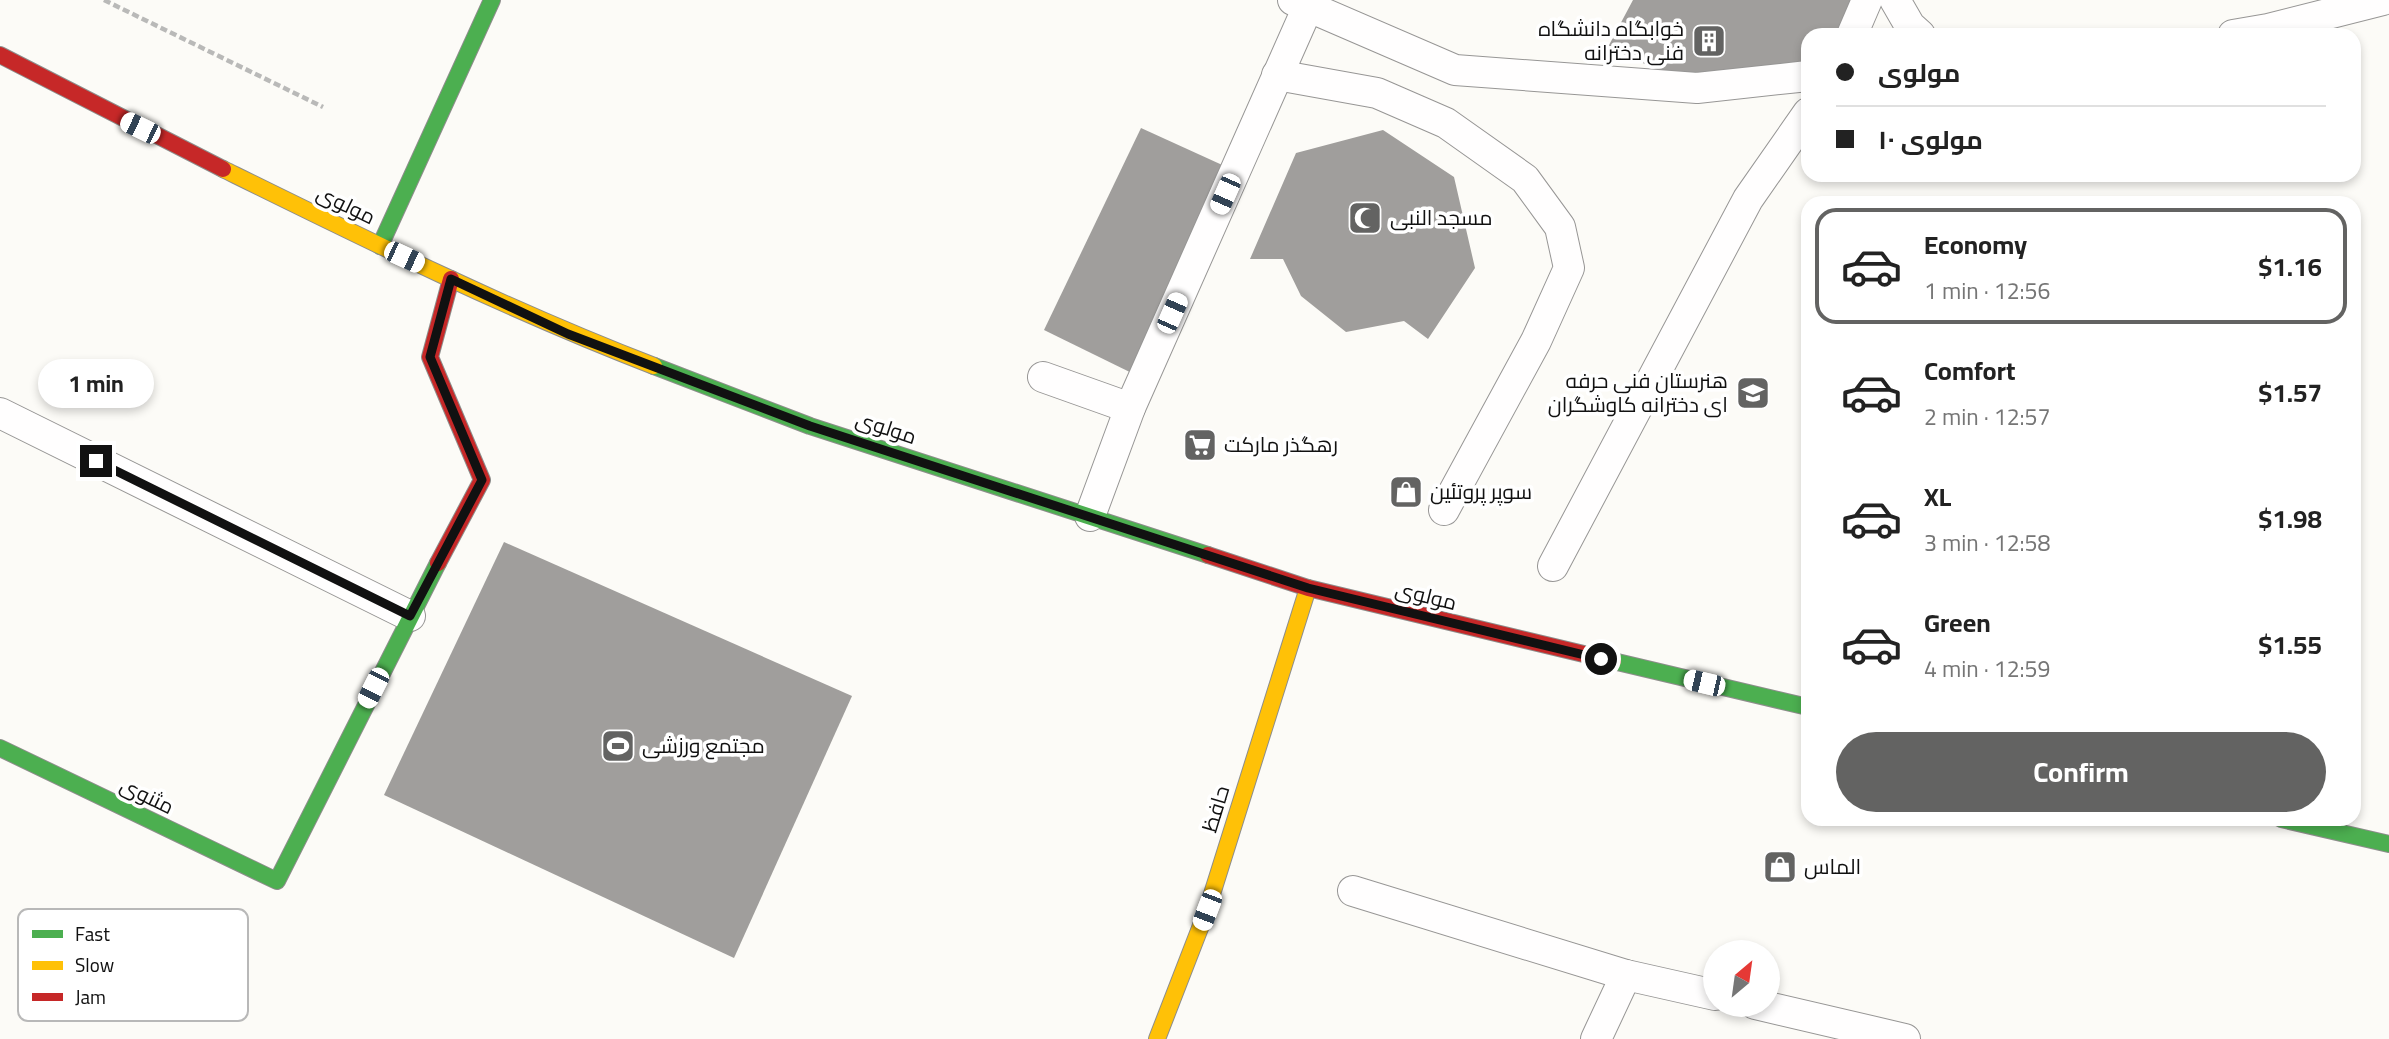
<!DOCTYPE html>
<meta charset="utf-8">
<style>
body{margin:0;font-family:Georgia,Cairo,serif;background:#f6f6f6;color:#222;height:100vh;display:flex;flex-direction:column;font-size:26px;white-space:nowrap}
*{box-sizing:border-box;margin:0}
p{font-size:23px;color:#767676}
.icon{flex:none;width:38px;height:38px;fill:none;stroke:currentColor;stroke-width:2;stroke-linecap:round;stroke-linejoin:round}
.map{position:relative;flex:1;overflow:hidden}
.side{position:absolute;left:1801px;top:196px;width:560px;height:630px;display:flex;flex-direction:column;background:#fff;border-radius:21px;box-shadow:0 4px 10px #0003}
.side>*{flex:none}
.banner{position:absolute;left:1801px;top:28px;width:560px;height:154px;border-radius:21px;box-shadow:0 4px 10px #0003;display:grid;align-content:center;height:154px;padding:0 35px;background:#fff}
.needle{width:46px;rotate:29deg}
.fabs{position:absolute;left:1703px;top:940px;display:grid;gap:14px}
.fabs a{display:grid;place-items:center;width:77px;height:77px;border-radius:50%;background:#fff;box-shadow:0 4px 10px #0003;font-size:35px}
.end{position:absolute;width:32px;height:32px;margin:-16px;border:9px solid #111;background:#fff;box-shadow:0 0 0 4px #fff}
.from{border-radius:50%}
.bubble{position:absolute;height:49px;border-radius:24px;background:#fff;box-shadow:0 4px 10px #0003;font-size:23px;font-weight:700;line-height:49px;text-align:center}
.car{position:absolute;width:21px;height:42px;margin:-21px -10px;border-radius:9px;box-shadow:0 0 5px 2px #0007;background:linear-gradient(#fff 24%,#345 0 40%,#fff 0 76%,#345 0 86%,#fff 0)}
.banner b{display:flex;align-items:center;gap:24px;height:66px;font-size:26px}
.banner b+b{border-top:2px solid #e0e0e0}
.banner i{width:18px;height:18px;background:#222}
ul{padding:12px 0 0;list-style:none}
li{display:flex;align-items:center;gap:21px;height:116px;margin:0 14px 10px;padding:0 21px;border:4px solid transparent;border-radius:21px}
li div{flex:1}
li b{display:block;font-size:26px}
li em{font-style:normal;font-weight:700}
li.active{border-color:#636362}
li>.icon{width:63px;height:63px;stroke-width:1.5}
.action{display:flex;gap:14px;margin-top:auto;padding:14px 35px}
.action a{flex:1;height:80px;border-radius:42px;background:#636362;color:#fff;font-size:28px;font-weight:700;line-height:80px;text-align:center}
.map>svg:first-child{display:block}
.building{fill:#a09e9c}
.lines{fill:none;stroke-linecap:round;stroke-linejoin:round}
.street-casing{stroke:#979695;stroke-width:32}
.fast-casing{stroke:#8d8d8b;stroke-width:18}
.slow-casing{stroke:#8d8d8b;stroke-width:18}
.jam-casing{stroke:#8d8d8b;stroke-width:18}
.path{stroke:#b9b9b8;stroke-width:4.5;stroke-dasharray:7 3.5;stroke-linecap:butt}
.street{stroke:#fffefe;stroke-width:30}
.fast{stroke:#4caf50;stroke-width:16}
.slow{stroke:#ffc107;stroke-width:16}
.jam{stroke:#c62828;stroke-width:16}
.route{stroke:#111;stroke-width:9}
.labels{text-anchor:middle;stroke-width:7;stroke-linejoin:round;paint-order:stroke}
.poi-label{font-size:21px;fill:#111;stroke:#fff;text-anchor:start}
.street-label{font-size:21px;fill:#111;stroke:#fff}
.key{fill:#fff;stroke:#b8b8b8;stroke-width:2}
.key-label{font-size:19px;fill:#111}
</style>
<div class="map">
<svg width="2389" height="1039" viewBox="0 0 2389 1039">
<rect width="100%" height="100%" fill="#fcfbf7"/>
<g class="building">
<path d="M1633,0H1867L1852,35H1808V76L1697,88L1608,47Z"/>
<path d="M1141,128L1242,174L1146,380L1044,330Z"/>
<path d="M1383,130L1454,177L1475,268L1428,339L1404,321L1346,332L1301,296L1283,259H1250L1296,153Z"/>
<path d="M504,542L852,696L734,958L384,795Z"/>
</g>
<g class="lines">
<defs>
<g id="street">
<path d="M1293,0L1455,70L1697,88L1808,76"/>
<path d="M1895,0L1910,26L1920,35"/>
<path d="M1852,35L1867,0"/>
<path d="M2233,35L2268,29L2383,0"/>
<path d="M1277,75L1377,93L1446,123L1525,179L1560,227L1569,268L1536,341L1444,510"/>
<path d="M1043,377L1130,408"/>
<path d="M0,413L410,616"/>
<path d="M1090,516L1130,408L1311,0"/>
<path d="M1553,566L1748,199L1808,113"/>
<path d="M1353,891L1626,975L1715,995"/>
<path d="M1755,1004L1905,1039"/>
<path d="M1596,1039L1626,975"/>
</g>
<g id="fast">
<path d="M380,246L492,0"/>
<path d="M654,366L810,426L1208,555"/>
<path d="M1613,661L1808,707"/>
<path d="M0,748L277,881L438,563"/>
<path d="M2281,819L2389,844"/>
</g>
<g id="slow">
<path d="M223,169C365,239 506,309 654,366"/>
<path d="M1157,1039L1207,910L1308,588"/>
</g>
<g id="jam">
<path d="M0,55L223,169"/>
<path d="M1208,555L1308,588L1613,661"/>
<path d="M438,563L482,480L430,357L451,279"/>
</g>
</defs>
<use href="#street" class="street-casing"/>
<use href="#fast" class="fast-casing"/>
<use href="#slow" class="slow-casing"/>
<use href="#jam" class="jam-casing"/>
<path class="path" d="M104,0L323,107"/>
<use href="#street" class="street"/>
<use href="#fast" class="fast"/>
<use href="#slow" class="slow"/>
<use href="#jam" class="jam"/>
</g>
<g class="lines">
<path class="route" d="M96,461L410,616L482,480L430,357L451,279L568,334L810,426L1308,588L1601,659"/>
</g>
<defs>
<symbol id="building-square" viewBox="-11 -11 22 22"><rect x="-9" y="-9" width="18" height="18" rx="4" fill="#636362" stroke="#fff"/><path d="M-4-6H4V6H1V3H-1V6H-4ZM-2.5-4.3h1.7v1.8h-1.7ZM.8-4.3h1.7v1.8H.8ZM-2.5-1h1.7V.8h-1.7ZM.8-1h1.7V.8H.8Z" fill="#fff"/></symbol>
<symbol id="mosque-square" viewBox="-11 -11 22 22"><rect x="-9" y="-9" width="18" height="18" rx="4" fill="#636362" stroke="#fff"/><path d="M3.5-4.9A6 6 0 1 0 3.5 4.9A5 5 0 1 1 3.5-4.9Z" fill="#fff"/></symbol>
<symbol id="school-square" viewBox="-11 -11 22 22"><rect x="-9" y="-9" width="18" height="18" rx="4" fill="#636362" stroke="#fff"/><path d="M0-5L7-2L0 1L-7-2ZM-4 1L0 2.5L4 1V4Q0 6-4 4Z" fill="#fff"/></symbol>
<symbol id="supermarket-square" viewBox="-11 -11 22 22"><rect x="-9" y="-9" width="18" height="18" rx="4" fill="#636362" stroke="#fff"/><path d="M-6-5.5h2.5l.6 2H6L4.5 2H-2.5L-4.4-4H-6ZM-1.5 3.2a1.3 1.3 0 1 0 .1 0ZM3 3.2a1.3 1.3 0 1 0 .1 0Z" fill="#fff"/></symbol>
<symbol id="shop-square" viewBox="-11 -11 22 22"><rect x="-9" y="-9" width="18" height="18" rx="4" fill="#636362" stroke="#fff"/><path d="M-5-2.5h2.3a2.7 3.5 0 0 1 5.4 0H5L5.5 6h-11ZM-1.5-2.5h3a1.5 2.3 0 0 0-3 0Z" fill="#fff"/></symbol>
<symbol id="stadium-square" viewBox="-11 -11 22 22"><rect x="-9" y="-9" width="18" height="18" rx="4" fill="#636362" stroke="#fff"/><path d="M0-5a6.5 5 0 1 0 0 10a6.5 5 0 1 0 0-10ZM-3.5-1.8h7v3.6h-7Z" fill="#fff"/></symbol>
</defs>
<g fill-rule="evenodd">
<use href="#building-square" x="1690" y="22" width="38" height="38"/>
<use href="#mosque-square" x="1346" y="199" width="38" height="38"/>
<use href="#school-square" x="1734" y="374" width="38" height="38"/>
<use href="#supermarket-square" x="1181" y="426" width="38" height="38"/>
<use href="#shop-square" x="1387" y="473" width="38" height="38"/>
<use href="#stadium-square" x="599" y="727" width="38" height="38"/>
<use href="#shop-square" x="1761" y="848" width="38" height="38"/>
</g>
<g class="labels">
<g class="poi-label">
<text x="1684" y="36" text-anchor="end">خوابگاه دانشگاه<tspan x="1684" dy="24">فنی دخترانه</tspan></text>
<text x="1390" y="225">مسجد النبی</text>
<text x="1728" y="388" text-anchor="end">هنرستان فنی حرفه<tspan x="1728" dy="24">ای دخترانه کاوشگران</tspan></text>
<text x="1224" y="452">رهگذر مارکت</text>
<text x="1430" y="499">سوپر پروتئین</text>
<text x="642" y="753">مجتمع ورزشی</text>
<text x="1804" y="874">الماس</text>
</g>
<g class="street-label">
<text transform="translate(346 205) rotate(26)" y="7">مولوی</text>
<text transform="translate(886 428) rotate(18)" y="7">مولوی</text>
<text transform="translate(1426 596) rotate(14)" y="7">مولوی</text>
<text transform="translate(147 796) rotate(26)" y="7">مثنوی</text>
<text transform="translate(1216 809) rotate(-73)" y="7">حافظ</text>
</g>
</g>
<rect x="18" y="909" width="230" height="112" rx="10" class="key"/>
<rect x="32" y="930" width="31" height="8" fill="#4caf50"/>
<rect x="32" y="961" width="31" height="9" fill="#ffc107"/>
<rect x="32" y="993" width="31" height="8" fill="#c62828"/>
<g class="key-label">
<text x="75" y="941">Fast</text>
<text x="75" y="972">Slow</text>
<text x="75" y="1004">Jam</text>
</g>
</svg>
<div class="fabs">
<a><svg class="needle" viewBox="-14 -14 28 28"><path d="M0-13l5 13h-10z" fill="#e53935"/><path d="M0 13l5-13h-10z" fill="#767676"/></svg></a>
</div>
<i class="end from" style="left:1601px;top:659px"></i>
<i class="end" style="left:96px;top:461px"></i>
<div class="bubble" style="left:38px;top:359px;width:116px">1 min</div>
<i class="car" style="left:140px;top:128px;rotate:296deg"></i>
<i class="car" style="left:1225px;top:194px;rotate:204deg"></i>
<i class="car" style="left:404px;top:257px;rotate:115deg"></i>
<i class="car" style="left:1172px;top:313px;rotate:24deg"></i>
<i class="car" style="left:1704px;top:683px;rotate:283deg"></i>
<i class="car" style="left:373px;top:688px;rotate:207deg"></i>
<i class="car" style="left:1207px;top:910px;rotate:201deg"></i>
<div class="banner">
<b><i class="from"></i>مولوی</b>
<b><i></i>مولوی ۱۰</b>
</div>
<section class="side">
<ul>
<li class="active"><svg class="icon" aria-label="car" viewBox="0 0 24 24"><path d="M5 17H2v-5l4-1 3-4h7l3 4 3 1v5h-3M9 17h6M6 11h13"/><circle cx="7" cy="17" r="2"/><circle cx="17" cy="17" r="2"/></svg><div><b>Economy</b><p>1 min · 12:56</p></div><em>$1.16</em></li>
<li><svg class="icon" aria-label="car" viewBox="0 0 24 24"><path d="M5 17H2v-5l4-1 3-4h7l3 4 3 1v5h-3M9 17h6M6 11h13"/><circle cx="7" cy="17" r="2"/><circle cx="17" cy="17" r="2"/></svg><div><b>Comfort</b><p>2 min · 12:57</p></div><em>$1.57</em></li>
<li><svg class="icon" aria-label="car" viewBox="0 0 24 24"><path d="M5 17H2v-5l4-1 3-4h7l3 4 3 1v5h-3M9 17h6M6 11h13"/><circle cx="7" cy="17" r="2"/><circle cx="17" cy="17" r="2"/></svg><div><b>XL</b><p>3 min · 12:58</p></div><em>$1.98</em></li>
<li><svg class="icon" aria-label="car" viewBox="0 0 24 24"><path d="M5 17H2v-5l4-1 3-4h7l3 4 3 1v5h-3M9 17h6M6 11h13"/><circle cx="7" cy="17" r="2"/><circle cx="17" cy="17" r="2"/></svg><div><b>Green</b><p>4 min · 12:59</p></div><em>$1.55</em></li>
</ul>
<div class="action"><a>Confirm</a></div>
</section>
</div>
